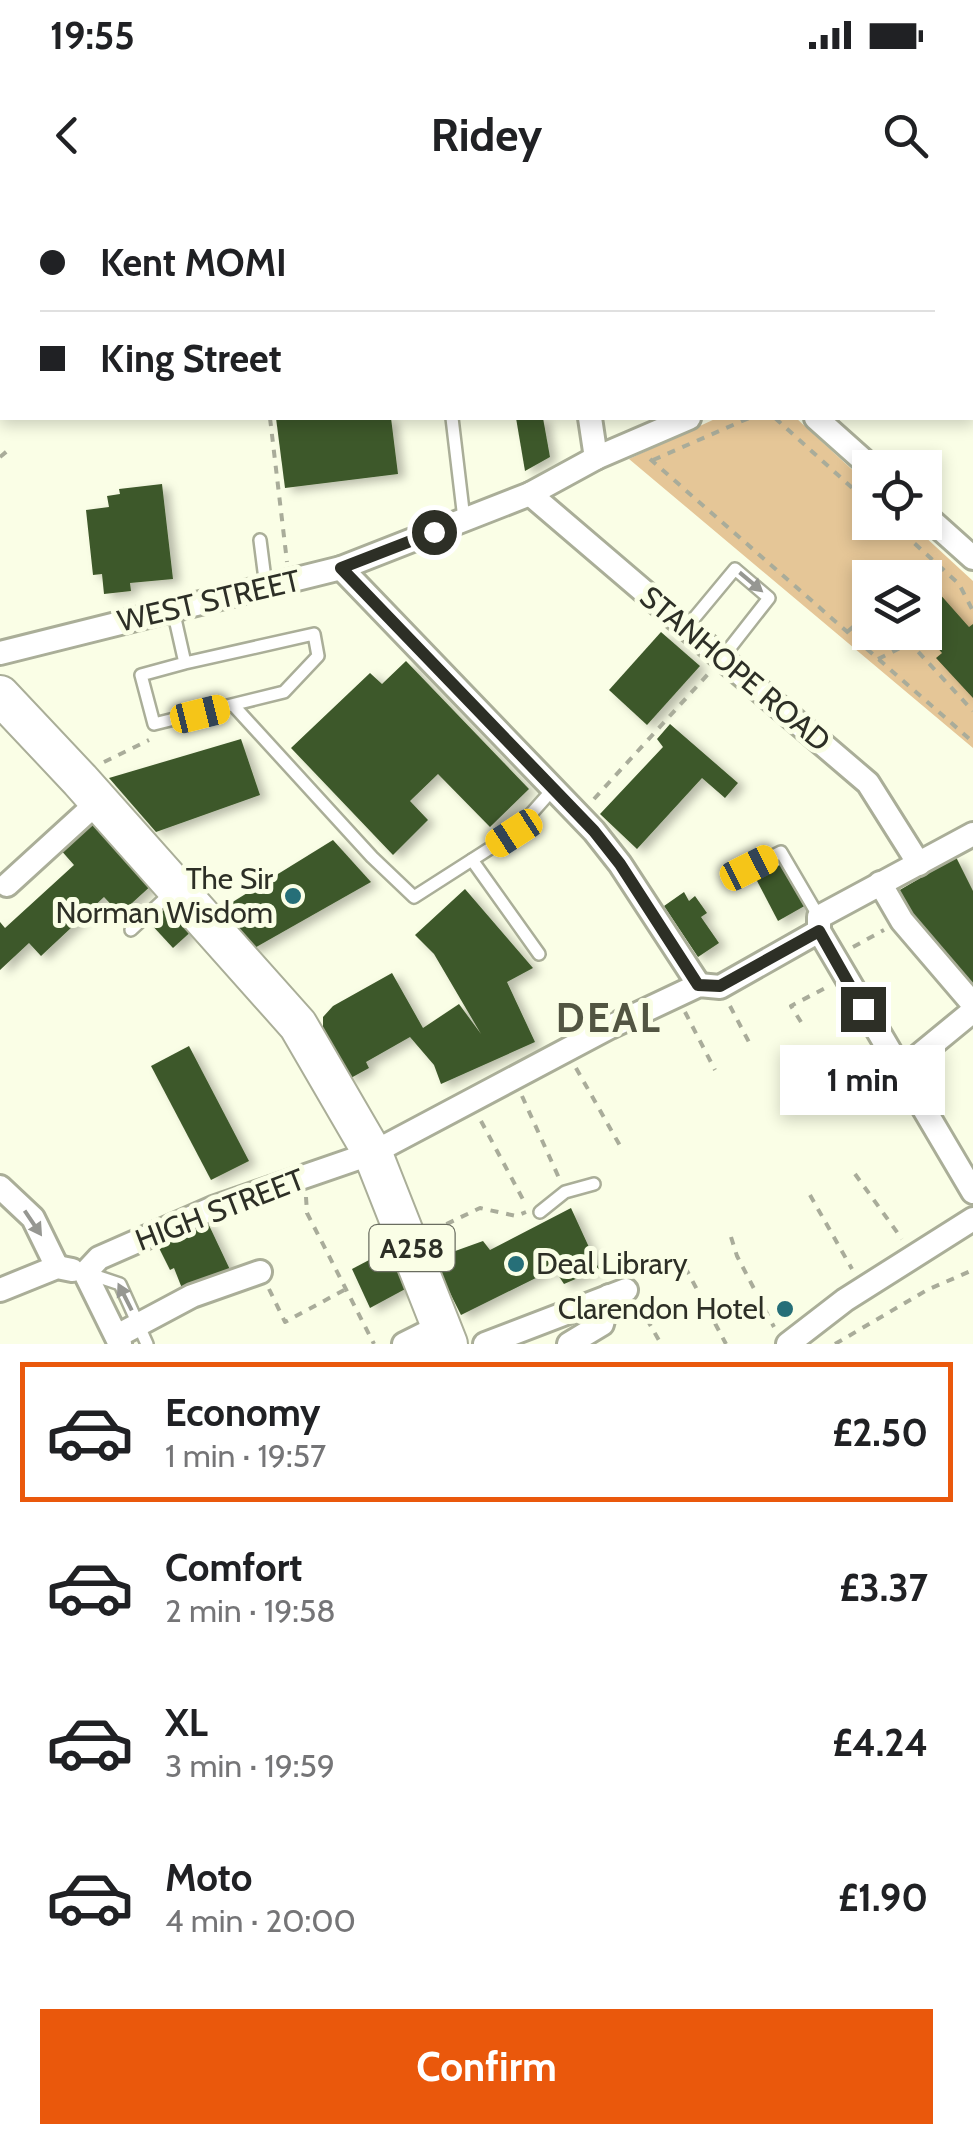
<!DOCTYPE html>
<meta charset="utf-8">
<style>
body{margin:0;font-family:Cabin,sans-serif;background:#f6f6f6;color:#202124;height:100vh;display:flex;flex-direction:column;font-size:38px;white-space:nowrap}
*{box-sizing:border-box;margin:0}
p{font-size:32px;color:#757577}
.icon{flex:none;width:55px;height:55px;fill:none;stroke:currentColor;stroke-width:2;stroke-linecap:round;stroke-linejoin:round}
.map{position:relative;height:1144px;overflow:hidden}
.details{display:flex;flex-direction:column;background:#fff;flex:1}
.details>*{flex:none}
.hud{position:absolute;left:0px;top:0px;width:975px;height:220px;box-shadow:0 5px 15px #0003;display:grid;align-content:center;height:220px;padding:0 40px;background:#fff}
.controls{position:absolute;left:852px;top:250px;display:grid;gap:20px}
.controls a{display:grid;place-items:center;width:90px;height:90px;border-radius:0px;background:#fff;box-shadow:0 5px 15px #0003;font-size:50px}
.end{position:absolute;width:45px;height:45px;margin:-22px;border:12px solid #2d2f26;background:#fff;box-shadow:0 0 0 5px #fff}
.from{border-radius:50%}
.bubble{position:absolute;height:70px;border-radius:0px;background:#fff;box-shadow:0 5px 15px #0003;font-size:32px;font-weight:800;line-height:70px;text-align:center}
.car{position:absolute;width:30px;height:60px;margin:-30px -15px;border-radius:12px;box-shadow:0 0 8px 2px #0007;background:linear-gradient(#f5c518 24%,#345 0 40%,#f5c518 0 76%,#345 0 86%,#f5c518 0)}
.hud b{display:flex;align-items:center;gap:35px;height:95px;font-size:38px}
.hud b+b{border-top:2px solid #e0e0e0}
.hud i{width:25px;height:25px;background:#202124}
ul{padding:18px 0 0;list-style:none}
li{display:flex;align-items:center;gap:30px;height:140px;margin:0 20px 15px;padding:0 20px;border:5px solid transparent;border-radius:0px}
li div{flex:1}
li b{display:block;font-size:38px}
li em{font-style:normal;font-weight:800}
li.on{border-color:#ea580c}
li>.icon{width:90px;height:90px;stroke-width:1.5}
.action{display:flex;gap:20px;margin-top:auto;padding:20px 40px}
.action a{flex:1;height:115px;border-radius:0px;background:#ea580c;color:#fff;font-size:40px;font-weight:800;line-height:115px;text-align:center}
.status{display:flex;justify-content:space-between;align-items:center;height:70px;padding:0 50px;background:#fff;direction:ltr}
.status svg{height:28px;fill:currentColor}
header{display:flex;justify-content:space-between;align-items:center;height:130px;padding:0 40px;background:#fff;font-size:45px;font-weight:800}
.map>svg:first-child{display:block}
.green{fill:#e5c697;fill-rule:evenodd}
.building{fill:#3e582a;filter:url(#shadow)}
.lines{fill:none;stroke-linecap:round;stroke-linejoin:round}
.lane-casing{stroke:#aaae98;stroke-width:16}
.street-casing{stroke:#aaae98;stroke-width:28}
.primary-casing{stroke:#aaae98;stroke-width:42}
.path{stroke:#a9ac9a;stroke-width:4;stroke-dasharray:8 8;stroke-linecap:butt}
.lane{stroke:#fff;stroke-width:11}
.street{stroke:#fff;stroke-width:22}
.primary{stroke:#fff;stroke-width:38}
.rail{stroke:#6c6e61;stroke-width:6;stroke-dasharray:5 10;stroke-linecap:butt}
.oneway{fill:#969792}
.route{stroke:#2d2f26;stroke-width:12}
.poi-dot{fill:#266f78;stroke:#fafee6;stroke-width:4}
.labels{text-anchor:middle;stroke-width:10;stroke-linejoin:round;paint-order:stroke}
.shield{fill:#fafee6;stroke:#6a6d60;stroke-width:2.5}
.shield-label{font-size:28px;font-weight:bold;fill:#2d2f26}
.street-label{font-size:30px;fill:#2d2f26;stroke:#fafee6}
.poi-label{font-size:30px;fill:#2d2f26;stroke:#fafee6;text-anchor:end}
.district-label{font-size:40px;font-weight:bold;letter-spacing:2.5px;fill:#525542;stroke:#fafee6}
</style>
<div class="status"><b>19:55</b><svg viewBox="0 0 49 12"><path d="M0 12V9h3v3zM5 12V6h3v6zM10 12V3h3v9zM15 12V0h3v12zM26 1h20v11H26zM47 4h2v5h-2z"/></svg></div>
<header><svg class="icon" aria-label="back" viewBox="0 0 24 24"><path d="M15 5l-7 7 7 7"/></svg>Ridey<svg class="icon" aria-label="search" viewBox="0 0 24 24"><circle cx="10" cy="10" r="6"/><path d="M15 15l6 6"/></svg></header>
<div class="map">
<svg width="973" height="1144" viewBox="0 0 973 1144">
<defs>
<filter id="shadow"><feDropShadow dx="7" dy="4" stdDeviation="5" flood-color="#0004"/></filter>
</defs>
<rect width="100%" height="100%" fill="#fafee6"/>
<path class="green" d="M717,218H796L870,286V322L910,323L973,381V548L629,259ZM870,378H925V432H870Z"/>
<g class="building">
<path d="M276,218H391L398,274L285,288Z"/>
<path d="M516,218H543L550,257L525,271Z"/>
<path d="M162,284L173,379L130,383L131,391L104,394L102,374L93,375L86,310L109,307L107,296L120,294L119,289Z"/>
<path d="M938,392L969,427L973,424V498L936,458L942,453L925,434V404Z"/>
<path d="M661,432L700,466L647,525L609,490Z"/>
<path d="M406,461L529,589L490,627L438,574L410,601L428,620L393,655L291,548L370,473L382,484Z"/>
<path d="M670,524L738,583L725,598L702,578L637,649L600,614L663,547L657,539Z"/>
<path d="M241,539L260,595L156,632L109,578Z"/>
<path d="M93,617L154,683L120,714L104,697L41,756L29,743L0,770V722L5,728L74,665L59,648Z"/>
<path d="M333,640L371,682L251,750L218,711Z"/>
<path d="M956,657L973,691V801L893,694Z"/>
<path d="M782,664L808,704L778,721L755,677Z"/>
<path d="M465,689L533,768L507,782L535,842L441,884L434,865L410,837L366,862L369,868L349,879L323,829V817L333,806L392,773L423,828L459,804L481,834L434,754L415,735Z"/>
<path d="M684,692L689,701L695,696L707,713L701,717L719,743L698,757L664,706Z"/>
<path d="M172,701L195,728L173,748L149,722Z"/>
<path d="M189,846L249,961L211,980L151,866Z"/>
<path d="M571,1008L599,1069L564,1084L554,1069L461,1115L433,1059L483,1041L490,1050Z"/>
<path d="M207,1021L233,1076L185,1096L174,1068L170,1070L157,1044Z"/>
<path d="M390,1049L409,1087L370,1108L352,1069Z"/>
</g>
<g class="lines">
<defs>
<g id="lane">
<path d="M46,2L50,0"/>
<path d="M0,36L2,34"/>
<path d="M452,218L464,319"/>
<path d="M260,340L266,387"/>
<path d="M173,410L185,463L314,434L318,456L284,492L154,524L141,475L185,463"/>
<path d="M686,428L735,369L769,398L722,458"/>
<path d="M234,506L372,657L414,697L514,633L554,588"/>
<path d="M472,660L539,754"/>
<path d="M749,668L781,652L819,717"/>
<path d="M131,730L173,691"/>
<path d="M540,1012L565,992L594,984"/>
<path d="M87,1073L120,1084L147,1144"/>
</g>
<g id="street">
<path d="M558,0V2"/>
<path d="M716,0L717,2"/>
<path d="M972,94H973"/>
<path d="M590,218L596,258"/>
<path d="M816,218L872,268"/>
<path d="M530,294L868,583L919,664"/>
<path d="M925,315L973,358"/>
<path d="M341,368L594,631L620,664L699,785"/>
<path d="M0,453L341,368L530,294L596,258L689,218"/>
<path d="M880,683L902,721L973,804"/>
<path d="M7,685L99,601"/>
<path d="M819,731L973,992"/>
<path d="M819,731V717L973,634"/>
<path d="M900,871L973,811"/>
<path d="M382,948L610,827L699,785L720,787L819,731"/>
<path d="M0,987L33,1018L57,1067"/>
<path d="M85,1073L99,1058L213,1008L361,957"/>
<path d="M85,1073L120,1144"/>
<path d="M0,1090L57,1067L72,1070"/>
<path d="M117,1136L192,1096L260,1072"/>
<path d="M404,1144L442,1125"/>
<path d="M485,1144L626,1090"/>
<path d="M569,1144L602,1124L609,1096"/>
<path d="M788,1144L845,1100L973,1019"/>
</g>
<path id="primary" d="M0,495L80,580L298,825L373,954L448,1144"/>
</defs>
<use href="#lane" class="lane-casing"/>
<use href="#street" class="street-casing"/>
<use href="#primary" class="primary-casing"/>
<g class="path">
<path d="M241,0L242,2"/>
<path d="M206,2L209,0"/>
<path d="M270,218L287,362"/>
<path d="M775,218L870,304"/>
<path d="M0,257L12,247"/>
<path d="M650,259L973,542"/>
<path d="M653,260L749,218"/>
<path d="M891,322L959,384L973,411"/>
<path d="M910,378L931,359"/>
<path d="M847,432L870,413"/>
<path d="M878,459L910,443L973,511"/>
<path d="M104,562L149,540"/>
<path d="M594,599L709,473"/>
<path d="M853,747L884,730"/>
<path d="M730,806L751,846"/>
<path d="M685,812L715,870"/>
<path d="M801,822L791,806L827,787"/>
<path d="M576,868L623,951"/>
<path d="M522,896L559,978"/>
<path d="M850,902L884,881"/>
<path d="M481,921L526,1005"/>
<path d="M855,974L902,1039"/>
<path d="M810,995L852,1069"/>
<path d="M306,997L307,1013L374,1144"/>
<path d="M432,1031L480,1008L516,1016L526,1012"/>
<path d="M731,1037L737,1056L774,1127"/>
<path d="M685,1067L726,1144"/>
<path d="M269,1089L285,1122L346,1089"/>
<path d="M639,1105L661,1144"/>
<path d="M835,1144L927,1090L973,1070"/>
</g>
<use href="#lane" class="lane"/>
<use href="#street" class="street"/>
<use href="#primary" class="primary"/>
<g class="rail">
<path d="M130,2L133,0"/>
<path d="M152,2L155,0"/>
<path d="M0,107L2,105"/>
<path d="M0,125L2,123"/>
</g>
</g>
<defs><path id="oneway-solid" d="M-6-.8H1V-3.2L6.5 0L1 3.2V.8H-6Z" transform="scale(2.5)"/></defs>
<g class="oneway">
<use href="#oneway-solid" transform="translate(751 382) rotate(40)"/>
<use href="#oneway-solid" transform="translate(33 1023) rotate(56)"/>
<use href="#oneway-solid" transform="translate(125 1097) rotate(-117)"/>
</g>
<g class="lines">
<path class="route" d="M434,332L341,368L594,631L620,664L698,785L720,786L819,731L863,809"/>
</g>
<g class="poi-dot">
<circle cx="293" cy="696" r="10"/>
<circle cx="516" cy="1064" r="10"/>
<circle cx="785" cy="1109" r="10"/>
</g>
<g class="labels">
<rect class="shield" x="369.5" y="1025" width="85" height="46" rx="8"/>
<g class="shield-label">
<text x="412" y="1058">A258</text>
</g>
<g class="street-label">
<text transform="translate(209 401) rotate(-13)" y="10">WEST STREET</text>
<text transform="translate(735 469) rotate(40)" y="10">STANHOPE ROAD</text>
<text transform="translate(220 1010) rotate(-21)" y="10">HIGH STREET</text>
</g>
<g class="poi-label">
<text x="273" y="689">The Sir<tspan x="273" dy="34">Norman Wisdom</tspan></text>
<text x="536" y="1074" text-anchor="start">Deal Library</text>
<text x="765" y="1119">Clarendon Hotel</text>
</g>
<g class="district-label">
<text x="609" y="832">DEAL</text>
</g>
</g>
</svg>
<div class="controls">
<a><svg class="icon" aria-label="locate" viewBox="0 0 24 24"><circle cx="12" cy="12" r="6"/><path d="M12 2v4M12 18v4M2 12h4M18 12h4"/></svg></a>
<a><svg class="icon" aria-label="layers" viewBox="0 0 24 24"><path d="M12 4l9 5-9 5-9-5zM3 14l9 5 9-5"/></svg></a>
</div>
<i class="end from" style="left:434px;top:332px"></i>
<i class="end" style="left:863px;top:809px"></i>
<div class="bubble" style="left:780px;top:845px;width:165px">1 min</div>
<i class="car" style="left:200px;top:514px;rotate:76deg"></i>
<i class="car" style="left:514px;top:633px;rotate:237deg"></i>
<i class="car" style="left:749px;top:668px;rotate:63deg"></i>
<div class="hud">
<b><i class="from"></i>Kent MOMI</b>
<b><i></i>King Street</b>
</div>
</div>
<section class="details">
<ul>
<li class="on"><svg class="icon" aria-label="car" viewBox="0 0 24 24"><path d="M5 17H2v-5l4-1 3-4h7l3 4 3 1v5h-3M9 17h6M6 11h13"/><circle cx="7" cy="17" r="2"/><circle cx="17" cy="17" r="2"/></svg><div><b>Economy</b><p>1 min · 19:57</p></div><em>£2.50</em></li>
<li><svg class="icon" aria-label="car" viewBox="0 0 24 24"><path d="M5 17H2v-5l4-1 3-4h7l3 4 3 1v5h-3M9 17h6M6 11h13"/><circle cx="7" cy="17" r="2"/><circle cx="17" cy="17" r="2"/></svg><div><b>Comfort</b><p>2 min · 19:58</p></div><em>£3.37</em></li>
<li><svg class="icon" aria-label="car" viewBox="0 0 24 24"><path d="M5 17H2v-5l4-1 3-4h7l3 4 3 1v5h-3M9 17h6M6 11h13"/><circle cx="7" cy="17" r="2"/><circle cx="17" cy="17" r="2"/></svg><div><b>XL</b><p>3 min · 19:59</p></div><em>£4.24</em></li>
<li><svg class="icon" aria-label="car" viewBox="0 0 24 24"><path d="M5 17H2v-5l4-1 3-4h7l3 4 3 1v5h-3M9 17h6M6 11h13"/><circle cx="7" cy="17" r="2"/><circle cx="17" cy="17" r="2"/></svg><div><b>Moto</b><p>4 min · 20:00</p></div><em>£1.90</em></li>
</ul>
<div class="action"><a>Confirm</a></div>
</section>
